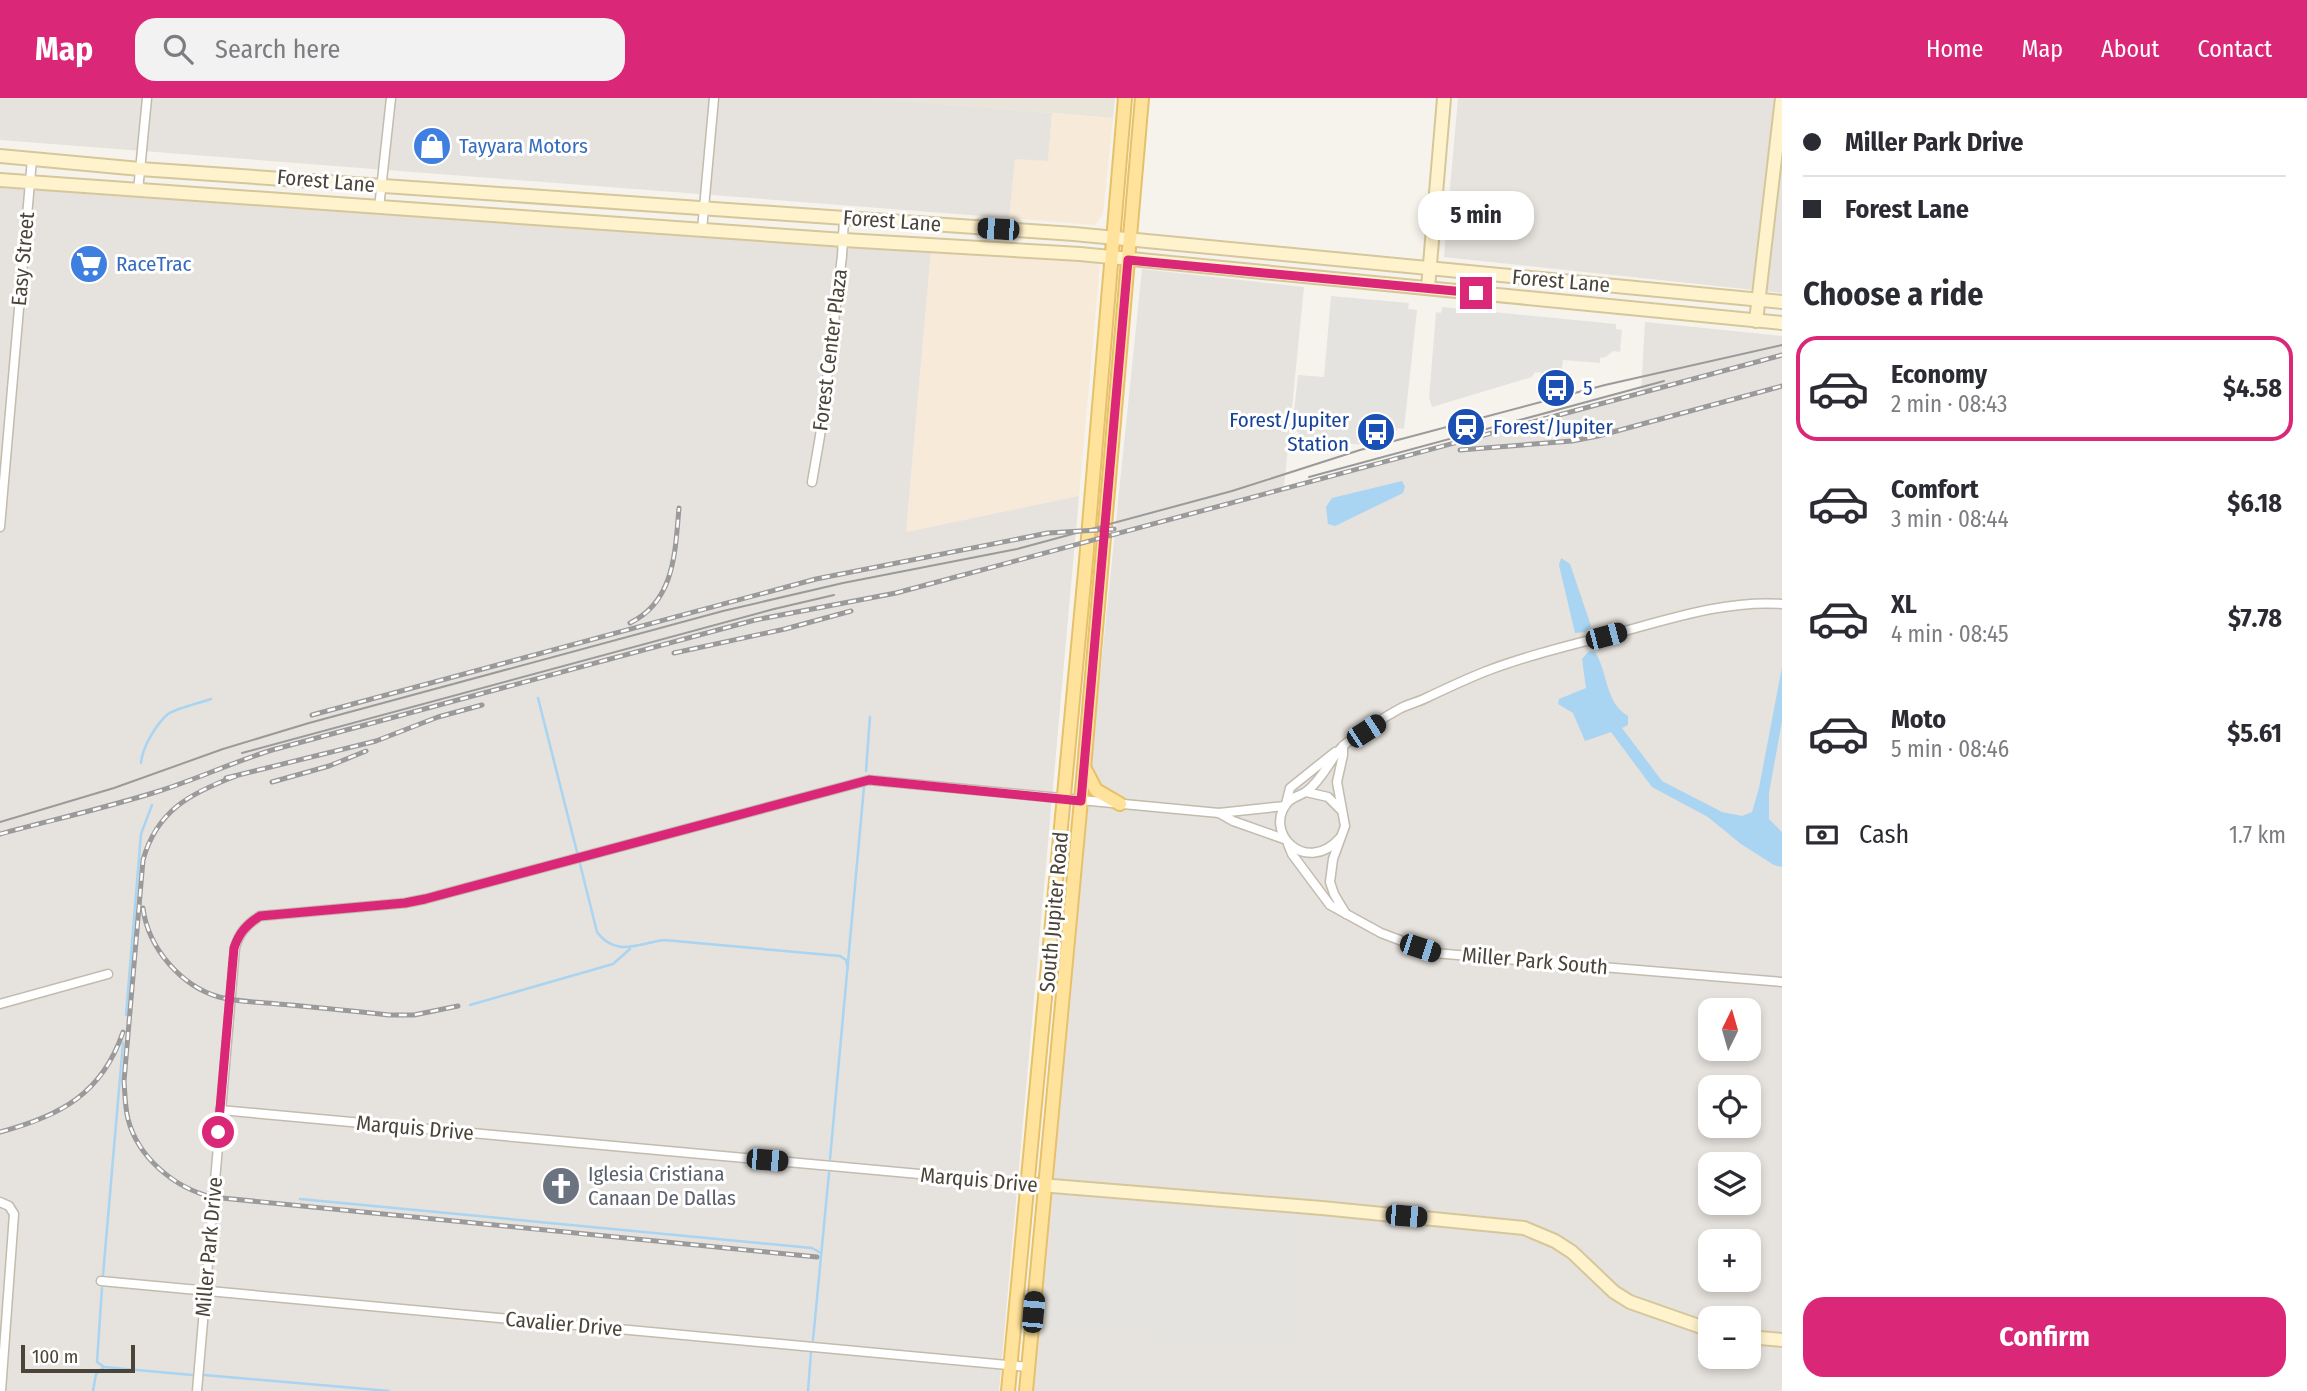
<!DOCTYPE html>
<meta charset="utf-8">
<style>
body{margin:0;font-family:"Fira Sans Condensed",sans-serif;background:#f2f2f3;color:#2b2b33;height:100vh;display:flex;flex-direction:column;font-size:26px;white-space:nowrap}
*{box-sizing:border-box;margin:0}
p{font-size:23px;color:#7c7c81}
.icon{flex:none;width:38px;height:38px;fill:none;stroke:currentColor;stroke-width:2;stroke-linecap:round;stroke-linejoin:round}
.map{position:relative;flex:1;overflow:hidden}
.side{display:flex;flex-direction:column;background:#fff;width:525px}
.side>*{flex:none}
.hud{display:grid;align-content:center;height:154px;padding:0 21px;background:#fff}
.needle{width:46px;rotate:5deg}
.controls{position:absolute;left:1698px;top:900px;display:grid;gap:14px}
.controls a{display:grid;place-items:center;width:63px;height:63px;border-radius:14px;background:#fff;box-shadow:0 4px 10px #0003;font-size:35px}
.scale{position:absolute;left:21px;bottom:18px;width:114px;box-sizing:border-box;padding-left:7px;border:4px solid #4b4439;border-top:0;font-size:19px;line-height:24px;white-space:nowrap;color:#4b4439;-webkit-text-stroke:5px #fff;paint-order:stroke}
.end{position:absolute;width:32px;height:32px;margin:-16px;border:9px solid #db2777;background:#fff;box-shadow:0 0 0 4px #fff}
.from{border-radius:50%}
.bubble{position:absolute;height:49px;border-radius:21px;background:#fff;box-shadow:0 4px 10px #0003;font-size:23px;font-weight:700;line-height:49px;text-align:center}
.car{position:absolute;width:21px;height:42px;margin:-21px -10px;border-radius:9px;box-shadow:0 0 5px 2px #0007;background:linear-gradient(#222 24%,#8ab4d8 0 40%,#222 0 76%,#8ab4d8 0 86%,#222 0)}
.hud b{display:flex;align-items:center;gap:24px;height:66px;font-size:26px}
.hud b+b{border-top:2px solid #e1e1e2}
.hud i{width:18px;height:18px;background:#2b2b33}
ul{padding:0;list-style:none}
li{display:flex;align-items:center;gap:21px;height:105px;margin:0 14px 10px;padding:0 7px;border:4px solid transparent;border-radius:21px}
li div{flex:1}
li b{display:block;font-size:26px}
li em{font-style:normal;font-weight:700}
li.active{border-color:#db2777}
li>.icon{width:63px;height:63px;stroke-width:1.5}
h2{padding:0 21px;font-size:32px;line-height:84px}
.pay{display:flex;align-items:center;gap:18px;height:77px;padding:0 21px;font-size:26px}
.pay p{margin-inline-start:auto}
.primary-button{display:flex;gap:14px;margin-top:auto;padding:14px 21px}
.primary-button a{flex:1;height:80px;border-radius:21px;background:#db2777;color:#fff;font-size:28px;font-weight:700;line-height:80px;text-align:center}
header{display:flex;align-items:center;gap:42px;box-sizing:border-box;height:98px;padding:0 35px;background:#db2777;color:#fff}
header strong{font-size:33px}
nav{display:flex;gap:38px;margin-inline-start:auto;font-size:24px}
.search{width:490px;height:63px;background:#f2f2f3;display:flex;align-items:center;gap:18px;box-sizing:border-box;padding:0 24px;border-radius:21px;color:#7c7c81;font-size:26px}
main{display:flex;flex:1;min-height:0}
.map>svg:first-child{display:block}
.residential{fill:#eae5da}
.commercial{fill:#f7ead8}
.industrial{fill:#e6e2dd;fill-rule:evenodd}
.parking{fill:#e5e3e0}
.water{fill:#a9d4f2}
.lines{fill:none;stroke-linecap:round;stroke-linejoin:round}
.stream{stroke:#a9d4f2;stroke-width:2.5}
.street-casing{stroke:#c2bbae;stroke-width:11}
.secondary-casing{stroke:#d6c79b;stroke-width:16}
.primary-casing{stroke:#e6c16a;stroke-width:16}
.street{stroke:#fff;stroke-width:8}
.secondary{stroke:#fff3cd;stroke-width:12}
.primary{stroke:#ffe39c;stroke-width:12}
.tram{stroke:#9a9a9a;stroke-width:2}
.rail-casing{stroke:#9a9a9a;stroke-width:5}
.rail{stroke:#fff;stroke-width:2.5;stroke-dasharray:8;stroke-linecap:butt}
.route{stroke:#db2777;stroke-width:9}
.labels{text-anchor:middle;stroke-width:6;stroke-linejoin:round;paint-order:stroke}
.shop-label{font-size:21px;fill:#366cbe;stroke:#fff;text-anchor:start}
.street-label{font-size:21px;fill:#4b4439;stroke:#fff}
.transit-label{font-size:21px;fill:#164399;stroke:#fff;text-anchor:start}
.worship-label{font-size:21px;fill:#5b616d;stroke:#fff;text-anchor:start}
</style>
<header>
<strong>Map</strong>
<div class="search"><svg class="icon" aria-label="search" viewBox="0 0 24 24"><circle cx="10" cy="10" r="6"/><path d="M15 15l6 6"/></svg>Search here</div>
<nav><a>Home</a><a>Map</a><a>About</a><a>Contact</a></nav>
</header>
<main>
<div class="map">
<svg width="1782" height="1293" viewBox="0 0 1782 1293">
<rect width="100%" height="100%" fill="#f6f3ec"/>
<path class="residential" d="M867,0H1115L1113,20Z"/>
<g class="commercial">
<path d="M1052,15L1113,20L1103,116L1095,127L1009,120L1015,60L1048,63Z"/>
<path d="M931,152L1100,165L1079,398L906,434Z"/>
</g>
<g class="industrial">
<path d="M0,0H871L1052,15L1048,63L1015,61L1009,120L0,42Z"/>
<path d="M1458,0H1782V195L1444,159Z"/>
<path d="M0,81L931,152L906,434L1079,398L999,1293H0Z"/>
<path d="M1142,171L1304,189L1284,389L1641,294L1645,224L1782,238V1293H1031L1091,666ZM1710,912H1748V950H1710ZM1710,989H1748V1027H1710ZM1710,1066H1748V1104H1710ZM1710,1143H1748V1181H1710ZM1710,1220H1748V1258H1710Z"/>
</g>
<g class="parking">
<path d="M1331,198L1409,205L1408,211L1417,212L1404,331L1398,330L1393,339L1383,342L1371,341L1370,348L1298,339L1299,334L1292,333L1298,277L1324,279Z"/>
<path d="M1442,209L1616,226V231L1622,232L1620,254L1613,253L1606,259L1600,260V265L1563,262L1561,277L1535,274L1532,279L1432,309L1429,300L1436,214L1441,215Z"/>
<path d="M1060,1099L1304,1121L1292,1254L1048,1232Z"/>
</g>
<g class="water">
<path d="M1402,383L1405,389L1403,395L1335,428L1328,426L1326,409L1332,400Z"/>
<path d="M1561,460L1570,466L1591,528L1585,534L1575,535L1559,467Z"/>
<path d="M1589,553L1595,554C1608,574 1605,605 1628,618V627L1622,630L1662,683L1722,714L1742,718L1752,714L1759,690L1782,569V623L1769,695V721L1782,734V769L1774,767L1741,746L1708,719L1652,689L1611,634L1585,643L1573,615L1558,606L1559,601L1586,590L1582,561Z"/>
</g>
<g class="lines">
<g class="stream">
<path d="M538,600L577,754"/>
<path d="M141,665C142,650 156,626 168,616C177,610 200,605 211,601"/>
<path d="M866,673L870,619"/>
<path d="M580,766L597,834C616,860 639,845 664,842L840,858L846,862L848,870"/>
<path d="M470,907L613,866L630,851"/>
<path d="M126,917L141,736L152,707"/>
<path d="M830,1061L864,689"/>
<path d="M300,1101L812,1150L821,1155"/>
<path d="M103,1177L123,945"/>
<path d="M102,1190L97,1264L104,1269L192,1277"/>
<path d="M813,1242L829,1075"/>
<path d="M204,1277L389,1293"/>
<path d="M93,1293L96,1276L104,1269"/>
<path d="M808,1293L811,1254"/>
</g>
<defs>
<g id="street">
<path d="M138,93L147,0"/>
<path d="M379,110L391,0"/>
<path d="M702,132L714,0"/>
<path d="M812,384L820,338L842,158L844,120"/>
<path d="M0,429L32,61"/>
<path d="M1343,648V657L1337,684L1345,728L1333,761L1330,784L1334,796L1346,816"/>
<path d="M1306,694L1328,699L1341,712"/>
<path d="M1286,706L1290,690L1335,654"/>
<path d="M1219,715L1233,723L1284,741"/>
<path d="M1340,740C1305,779 1261,732 1289,703C1295,698 1302,697 1307,693C1323,681 1330,661 1343,648C1354,638 1388,617 1401,610C1409,606 1418,604 1426,600C1445,591 1464,582 1484,574C1528,557 1575,546 1621,534C1673,520 1728,502 1782,506"/>
<path d="M1288,746L1292,756L1330,807L1381,835L1434,855L1782,884"/>
<path d="M0,906L108,876"/>
<path d="M220,1012L1028,1086"/>
<path d="M0,1104L9,1108L14,1116L1,1293"/>
<path d="M101,1183L1028,1269"/>
<path d="M197,1293L235,850C239,835 246,827 260,818L405,805L425,801L869,682L1219,715L1285,708"/>
</g>
<g id="secondary">
<path d="M0,58L140,71L1074,136L1782,204"/>
<path d="M0,82L844,142L1080,156L1782,225"/>
<path d="M1428,190L1444,0"/>
<path d="M1756,223L1782,0"/>
<path d="M1028,1086L1322,1110L1524,1130L1555,1143L1572,1154L1614,1194L1630,1204L1710,1232"/>
<path d="M1748,1239L1782,1242"/>
</g>
<g id="primary">
<path d="M1085,671L1096,692L1120,706"/>
<path d="M1008,1293L1086,463L1125,0"/>
<path d="M1026,1293L1084,670L1142,0"/>
</g>
</defs>
<use href="#street" class="street-casing"/>
<use href="#secondary" class="secondary-casing"/>
<use href="#primary" class="primary-casing"/>
<use href="#street" class="street"/>
<use href="#secondary" class="secondary"/>
<use href="#primary" class="primary"/>
<g class="tram">
<path d="M1309,379L1664,283"/>
<path d="M242,655L774,511L834,497"/>
<path d="M0,724L114,690L223,651L309,625L723,513L843,485L1017,451L1232,393L1360,352L1605,287L1782,247"/>
</g>
<defs>
<g id="rail">
<path d="M1460,352L1572,343L1598,338L1782,288"/>
<path d="M630,525C675,503 675,454 679,410"/>
<path d="M674,555L785,531L851,513"/>
<path d="M312,617L816,481L1048,435L1114,431"/>
<path d="M236,678C191,695 157,712 143,762L124,983C125,996 125,1009 128,1021C138,1060 175,1090 212,1099L817,1159"/>
<path d="M226,680L376,643L438,619L482,607"/>
<path d="M272,684L329,668L366,653"/>
<path d="M0,736C52,722 105,710 156,694C195,682 233,664 272,652L755,522L896,495L1782,257"/>
<path d="M143,810C148,850 181,888 219,899C237,904 259,904 278,906C315,909 352,913 389,917H414L458,908"/>
<path d="M0,1034C60,1018 102,996 123,934"/>
</g>
</defs>
<use href="#rail" class="rail-casing"/>
<use href="#rail" class="rail"/>
</g>
<g class="lines">
<path class="route" d="M218,1034L234,850C239,835 246,827 260,818L405,805L425,801L869,682L1081,703L1128,162L1476,195"/>
</g>
<defs>
<symbol id="shop-disc" viewBox="-11 -11 22 22"><circle r="9.5" fill="#3f7fe0" stroke="#fff"/><path d="M-5-2.5h2.3a2.7 3.5 0 0 1 5.4 0H5L5.5 6h-11ZM-1.5-2.5h3a1.5 2.3 0 0 0-3 0Z" fill="#fff"/></symbol>
<symbol id="supermarket-disc" viewBox="-11 -11 22 22"><circle r="9.5" fill="#3f7fe0" stroke="#fff"/><path d="M-6-5.5h2.5l.6 2H6L4.5 2H-2.5L-4.4-4H-6ZM-1.5 3.2a1.3 1.3 0 1 0 .1 0ZM3 3.2a1.3 1.3 0 1 0 .1 0Z" fill="#fff"/></symbol>
<symbol id="bus-disc" viewBox="-11 -11 22 22"><circle r="9.5" fill="#1a4fb4" stroke="#fff"/><path d="M-5-6H5V4H4V6H2V4H-2V6H-4V4H-5ZM-3.5-4V0h7V-4ZM-3.5 1.2v1.5H-2V1.2ZM2 1.2v1.5H3.5V1.2Z" fill="#fff"/></symbol>
<symbol id="station-disc" viewBox="-11 -11 22 22"><circle r="9.5" fill="#1a4fb4" stroke="#fff"/><path d="M-3-6H3Q5-6 5-4V2Q5 4 3 4L4.5 6H3L1.5 4h-3L-3 6H-4.5L-3 4Q-5 4-5 2V-4Q-5-6-3-6ZM-3.5-4v3h7v-3ZM-3.5 1v1.5H-2V1ZM2 1v1.5H3.5V1Z" fill="#fff"/></symbol>
<symbol id="church-disc" viewBox="-11 -11 22 22"><circle r="9.5" fill="#6b7280" stroke="#fff"/><path d="M-1.2-6h2.4v3.5h3.3v2.4h-3.3V6h-2.4V-.1h-3.3v-2.4h3.3Z" fill="#fff"/></symbol>
</defs>
<g fill-rule="evenodd">
<use href="#shop-disc" x="410" y="26" width="44" height="44"/>
<use href="#supermarket-disc" x="67" y="144" width="44" height="44"/>
<use href="#bus-disc" x="1534" y="268" width="44" height="44"/>
<use href="#station-disc" x="1444" y="307" width="44" height="44"/>
<use href="#bus-disc" x="1354" y="312" width="44" height="44"/>
<use href="#church-disc" x="539" y="1066" width="44" height="44"/>
</g>
<g class="labels">
<g class="shop-label">
<text x="459" y="55">Tayyara Motors</text>
<text x="116" y="173">RaceTrac</text>
</g>
<g class="street-label">
<text transform="translate(326 83) rotate(5)" y="7">Forest Lane</text>
<text transform="translate(892 123) rotate(4)" y="7">Forest Lane</text>
<text transform="translate(23 161) rotate(-85)" y="7">Easy Street</text>
<text transform="translate(1561 183) rotate(5)" y="7">Forest Lane</text>
<text transform="translate(830 252) rotate(-83)" y="7">Forest Center Plaza</text>
<text transform="translate(1054 814) rotate(-85)" y="7">South Jupiter Road</text>
<text transform="translate(1535 863) rotate(5)" y="7">Miller Park South</text>
<text transform="translate(415 1030) rotate(5)" y="7">Marquis Drive</text>
<text transform="translate(979 1082) rotate(5)" y="7">Marquis Drive</text>
<text transform="translate(209 1149) rotate(-85)" y="7">Miller Park Drive</text>
<text transform="translate(564 1226) rotate(5)" y="7">Cavalier Drive</text>
</g>
<g class="transit-label">
<text x="1583" y="297">5</text>
<text x="1349" y="329" text-anchor="end">Forest/Jupiter<tspan x="1349" dy="24">Station</tspan></text>
<text x="1493" y="336">Forest/Jupiter</text>
</g>
<g class="worship-label">
<text x="588" y="1083">Iglesia Cristiana<tspan x="588" dy="24">Canaan De Dallas</tspan></text>
</g>
</g>
</svg>
<div class="controls">
<a><svg class="needle" viewBox="-14 -14 28 28"><path d="M0-13l5 13h-10z" fill="#e53935"/><path d="M0 13l5-13h-10z" fill="#7c7c81"/></svg></a>
<a><svg class="icon" aria-label="locate" viewBox="0 0 24 24"><circle cx="12" cy="12" r="6"/><path d="M12 2v4M12 18v4M2 12h4M18 12h4"/></svg></a>
<a><svg class="icon" aria-label="layers" viewBox="0 0 24 24"><path d="M12 4l9 5-9 5-9-5zM3 14l9 5 9-5"/></svg></a>
<a>+</a>
<a>−</a>
</div>
<div class="scale">100 m</div>
<i class="end from" style="left:218px;top:1034px"></i>
<i class="end" style="left:1476px;top:195px"></i>
<div class="bubble" style="left:1418px;top:93px;width:116px">5 min</div>
<i class="car" style="left:998px;top:131px;rotate:274deg"></i>
<i class="car" style="left:1606px;top:538px;rotate:75deg"></i>
<i class="car" style="left:1366px;top:633px;rotate:57deg"></i>
<i class="car" style="left:1420px;top:850px;rotate:108deg"></i>
<i class="car" style="left:767px;top:1062px;rotate:95deg"></i>
<i class="car" style="left:1406px;top:1118px;rotate:95deg"></i>
<i class="car" style="left:1033px;top:1214px;rotate:5deg"></i>
</div>
<section class="side">
<div class="hud">
<b><i class="from"></i>Miller Park Drive</b>
<b><i></i>Forest Lane</b>
</div>
<h2>Choose a ride</h2>
<ul>
<li class="active"><svg class="icon" aria-label="car" viewBox="0 0 24 24"><path d="M5 17H2v-5l4-1 3-4h7l3 4 3 1v5h-3M9 17h6M6 11h13"/><circle cx="7" cy="17" r="2"/><circle cx="17" cy="17" r="2"/></svg><div><b>Economy</b><p>2 min · 08:43</p></div><em>$4.58</em></li>
<li><svg class="icon" aria-label="car" viewBox="0 0 24 24"><path d="M5 17H2v-5l4-1 3-4h7l3 4 3 1v5h-3M9 17h6M6 11h13"/><circle cx="7" cy="17" r="2"/><circle cx="17" cy="17" r="2"/></svg><div><b>Comfort</b><p>3 min · 08:44</p></div><em>$6.18</em></li>
<li><svg class="icon" aria-label="car" viewBox="0 0 24 24"><path d="M5 17H2v-5l4-1 3-4h7l3 4 3 1v5h-3M9 17h6M6 11h13"/><circle cx="7" cy="17" r="2"/><circle cx="17" cy="17" r="2"/></svg><div><b>XL</b><p>4 min · 08:45</p></div><em>$7.78</em></li>
<li><svg class="icon" aria-label="car" viewBox="0 0 24 24"><path d="M5 17H2v-5l4-1 3-4h7l3 4 3 1v5h-3M9 17h6M6 11h13"/><circle cx="7" cy="17" r="2"/><circle cx="17" cy="17" r="2"/></svg><div><b>Moto</b><p>5 min · 08:46</p></div><em>$5.61</em></li>
</ul>
<div class="pay"><svg class="icon" aria-label="cash" viewBox="0 0 24 24"><path d="M3 7h18v10H3z"/><circle cx="12" cy="12" r="2"/></svg>Cash<p>1.7 km</p></div>
<div class="primary-button"><a>Confirm</a></div>
</section>
</main>
